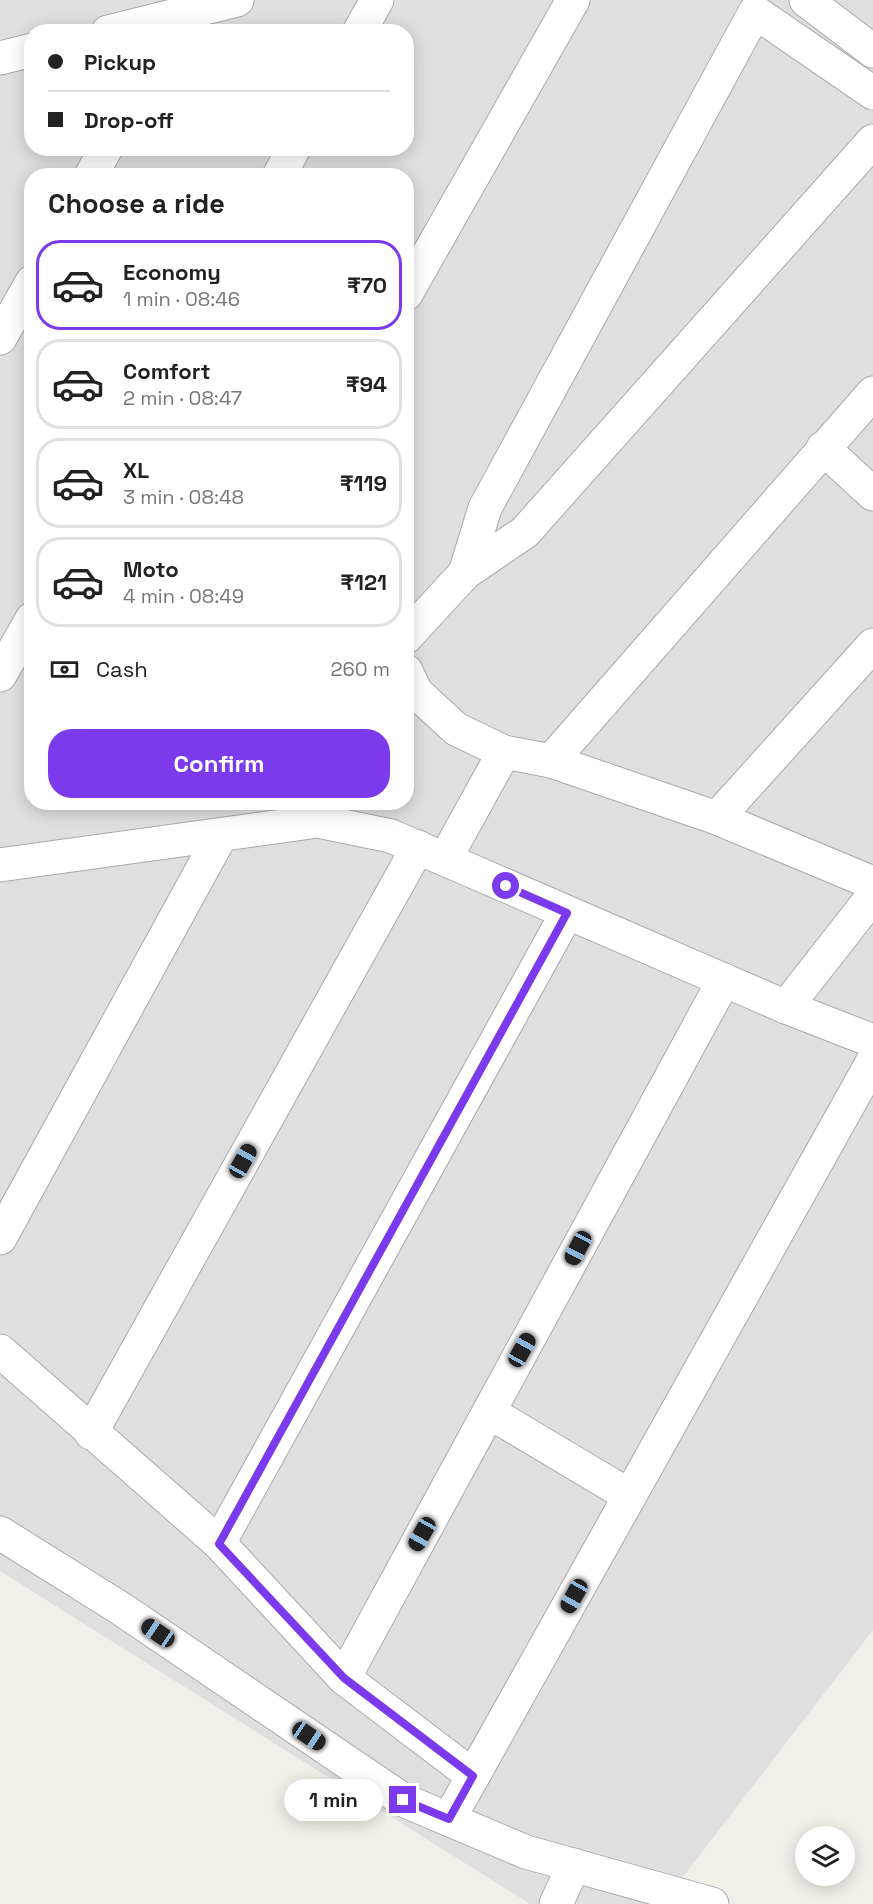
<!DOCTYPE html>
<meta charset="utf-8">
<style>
body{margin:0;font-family:"Space Grotesk",sans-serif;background:#f2f2f2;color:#222;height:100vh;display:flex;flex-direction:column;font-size:22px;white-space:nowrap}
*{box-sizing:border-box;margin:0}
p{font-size:20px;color:#767676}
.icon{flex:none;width:33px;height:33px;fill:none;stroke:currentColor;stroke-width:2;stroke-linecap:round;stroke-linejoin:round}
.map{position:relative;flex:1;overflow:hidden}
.drawer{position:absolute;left:24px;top:168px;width:390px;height:642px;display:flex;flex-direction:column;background:#fff;border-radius:24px;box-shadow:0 3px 15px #0003}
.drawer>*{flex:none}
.banner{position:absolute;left:24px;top:24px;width:390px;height:132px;border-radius:24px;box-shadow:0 3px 15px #0003;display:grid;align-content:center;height:132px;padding:0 24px;background:#fff}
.buttons{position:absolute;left:795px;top:1826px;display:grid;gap:12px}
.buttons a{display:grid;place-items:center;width:60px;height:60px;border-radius:50%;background:#fff;box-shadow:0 3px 15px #0003;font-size:30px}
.end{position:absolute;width:27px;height:27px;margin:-14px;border:8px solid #7c3aed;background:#fff;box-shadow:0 0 0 3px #fff}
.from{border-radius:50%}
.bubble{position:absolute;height:42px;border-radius:21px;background:#fff;box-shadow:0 3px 15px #0003;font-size:20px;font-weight:700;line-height:42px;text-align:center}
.car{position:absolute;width:18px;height:36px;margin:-18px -9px;border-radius:8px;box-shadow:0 0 4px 2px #0007;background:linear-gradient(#222 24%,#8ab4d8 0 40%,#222 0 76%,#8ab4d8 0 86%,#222 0)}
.banner b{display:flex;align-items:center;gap:21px;height:57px;font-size:22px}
.banner b+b{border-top:2px solid #e0e0e0}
.banner i{width:15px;height:15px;background:#222}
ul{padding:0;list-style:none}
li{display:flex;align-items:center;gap:18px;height:90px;margin:0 12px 9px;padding:0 12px;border:3px solid #e0e0e0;border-radius:24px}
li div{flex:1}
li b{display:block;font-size:22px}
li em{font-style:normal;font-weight:700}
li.active{border-color:#7c3aed}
li>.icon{width:54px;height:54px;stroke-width:1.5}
h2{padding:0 24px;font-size:27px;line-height:72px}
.pay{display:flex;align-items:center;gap:15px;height:66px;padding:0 24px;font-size:22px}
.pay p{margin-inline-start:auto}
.action{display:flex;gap:12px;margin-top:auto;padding:12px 24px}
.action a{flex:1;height:69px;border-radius:24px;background:#7c3aed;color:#fff;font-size:24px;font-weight:700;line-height:69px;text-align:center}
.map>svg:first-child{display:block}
.residential{fill:#e0dfdf;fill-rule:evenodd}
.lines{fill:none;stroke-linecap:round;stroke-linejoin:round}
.minor-casing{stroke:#a9a9a9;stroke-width:35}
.minor{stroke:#fff;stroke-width:33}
.route{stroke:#7c3aed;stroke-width:8}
</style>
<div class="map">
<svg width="873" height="1904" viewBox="0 0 873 1904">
<rect width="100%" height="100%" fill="#f2efe9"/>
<path class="residential" d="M0,0H873V1630L662,1904H530L0,1571ZM32,32H406V148H32ZM32,176H406V802H32Z"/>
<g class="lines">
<defs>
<g id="minor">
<path d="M806,0L873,51"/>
<path d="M108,32L237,0"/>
<path d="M359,32L377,0"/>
<path d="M0,58L32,50"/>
<path d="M91,176L106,148"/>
<path d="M279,176L294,148"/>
<path d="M406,294L573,0"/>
<path d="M0,338L32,282"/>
<path d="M823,448L873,494"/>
<path d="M465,573L485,508L755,12L873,93"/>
<path d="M406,637L465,573L525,532L873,141"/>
<path d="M406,671L416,692L456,729L504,752L551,761L717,818L873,883"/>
<path d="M0,675L32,619"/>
<path d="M551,761L873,393"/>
<path d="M717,818L873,645"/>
<path d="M445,859L504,752"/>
<path d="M0,865L318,821L391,836L786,1007L873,1041"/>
<path d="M786,1007L873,896"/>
<path d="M0,1238L221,835"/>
<path d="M0,1351L219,1543L344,1678L473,1776"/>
<path d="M489,1412L630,1496"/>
<path d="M91,1433L418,847"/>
<path d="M0,1533L120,1608L403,1800L526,1852L712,1904"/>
<path d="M219,1543L567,913"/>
<path d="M344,1678L724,980"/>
<path d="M449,1819L873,1061"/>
<path d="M556,1904L574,1865"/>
</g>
</defs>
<use href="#minor" class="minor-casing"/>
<use href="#minor" class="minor"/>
</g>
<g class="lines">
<path class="route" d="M403,1800L449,1819L473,1776L344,1678L219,1544L567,913L506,886"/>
</g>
</svg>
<div class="buttons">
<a><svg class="icon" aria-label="layers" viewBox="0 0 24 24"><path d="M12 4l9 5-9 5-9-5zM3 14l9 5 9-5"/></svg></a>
</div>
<i class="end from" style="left:506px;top:886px"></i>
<i class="end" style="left:403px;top:1800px"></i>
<div class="bubble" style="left:284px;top:1779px;width:99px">1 min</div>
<i class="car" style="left:243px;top:1161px;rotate:29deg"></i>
<i class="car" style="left:578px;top:1248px;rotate:208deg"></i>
<i class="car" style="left:522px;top:1350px;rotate:29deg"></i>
<i class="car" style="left:422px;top:1534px;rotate:209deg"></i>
<i class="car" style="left:574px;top:1596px;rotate:209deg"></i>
<i class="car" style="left:158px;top:1633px;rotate:304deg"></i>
<i class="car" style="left:309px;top:1736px;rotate:124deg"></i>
<div class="banner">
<b><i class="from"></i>Pickup</b>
<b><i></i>Drop-off</b>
</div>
<section class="drawer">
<h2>Choose a ride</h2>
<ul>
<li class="active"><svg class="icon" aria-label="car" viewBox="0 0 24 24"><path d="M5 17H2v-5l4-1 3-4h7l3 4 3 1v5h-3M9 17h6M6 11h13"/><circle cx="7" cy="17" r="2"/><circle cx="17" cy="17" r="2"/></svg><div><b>Economy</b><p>1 min · 08:46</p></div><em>₹70</em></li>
<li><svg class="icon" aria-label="car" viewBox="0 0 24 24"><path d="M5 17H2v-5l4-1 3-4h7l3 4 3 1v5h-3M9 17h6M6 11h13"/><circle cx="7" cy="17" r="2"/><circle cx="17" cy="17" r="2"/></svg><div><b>Comfort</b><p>2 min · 08:47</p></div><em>₹94</em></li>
<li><svg class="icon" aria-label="car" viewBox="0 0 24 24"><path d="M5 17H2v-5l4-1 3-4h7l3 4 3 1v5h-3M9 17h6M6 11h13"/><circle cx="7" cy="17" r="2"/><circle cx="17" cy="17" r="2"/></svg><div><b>XL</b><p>3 min · 08:48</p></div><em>₹119</em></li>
<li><svg class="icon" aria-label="car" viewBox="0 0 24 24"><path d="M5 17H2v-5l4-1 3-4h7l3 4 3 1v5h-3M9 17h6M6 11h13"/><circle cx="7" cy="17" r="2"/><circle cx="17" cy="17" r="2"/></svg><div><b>Moto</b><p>4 min · 08:49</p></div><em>₹121</em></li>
</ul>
<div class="pay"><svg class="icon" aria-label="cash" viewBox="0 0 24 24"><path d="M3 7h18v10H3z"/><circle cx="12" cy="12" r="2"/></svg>Cash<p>260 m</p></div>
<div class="action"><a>Confirm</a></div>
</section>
</div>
